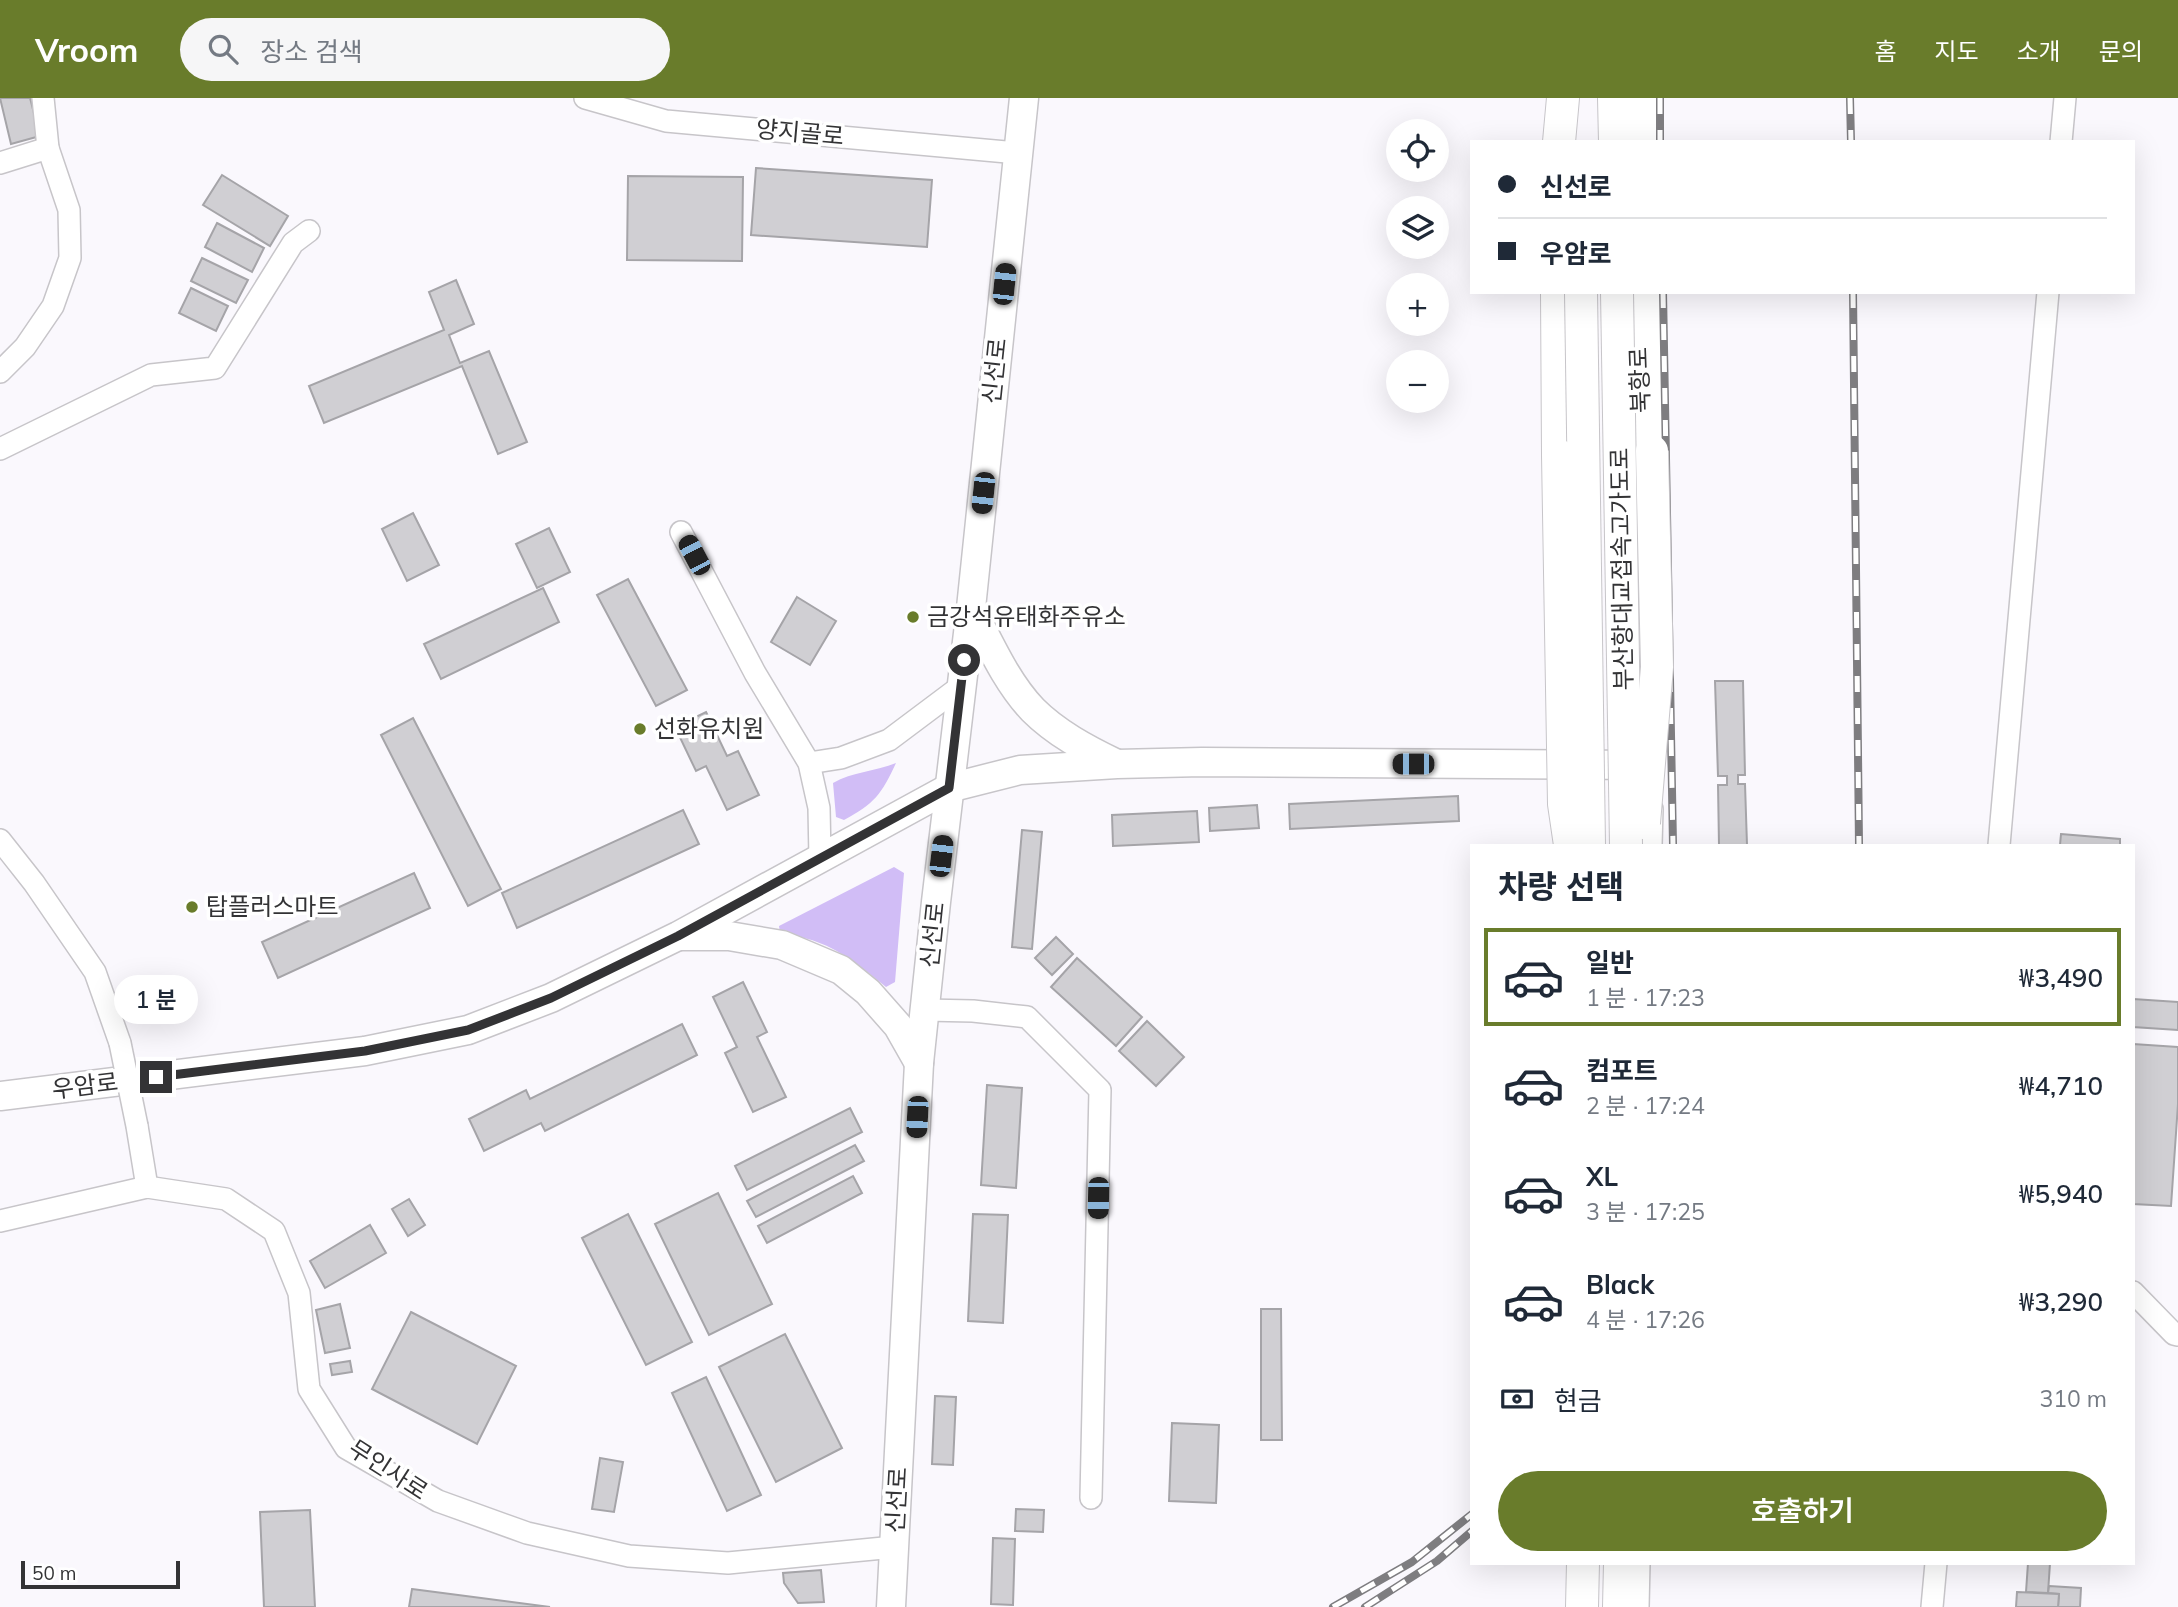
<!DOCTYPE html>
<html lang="ko">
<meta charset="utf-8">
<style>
body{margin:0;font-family:Mulish,"Noto Sans KR",sans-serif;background:#f6f6f7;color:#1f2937;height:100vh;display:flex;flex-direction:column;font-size:26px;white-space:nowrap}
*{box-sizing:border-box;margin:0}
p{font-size:23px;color:#747a83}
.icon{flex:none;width:38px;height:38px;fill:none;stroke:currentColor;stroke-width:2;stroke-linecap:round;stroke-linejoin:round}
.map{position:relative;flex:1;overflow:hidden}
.details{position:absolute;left:1470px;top:746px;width:665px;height:721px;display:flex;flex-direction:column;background:#fff;border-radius:0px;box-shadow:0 7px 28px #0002}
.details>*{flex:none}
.guide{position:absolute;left:1470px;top:42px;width:665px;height:154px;border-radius:0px;box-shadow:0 7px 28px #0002;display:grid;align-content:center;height:154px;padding:0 28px;background:#fff}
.controls{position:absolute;left:1386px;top:21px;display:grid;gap:14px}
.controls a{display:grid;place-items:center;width:63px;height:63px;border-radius:50%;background:#fff;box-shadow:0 7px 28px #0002;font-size:35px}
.scale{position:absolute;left:21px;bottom:18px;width:159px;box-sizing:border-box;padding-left:7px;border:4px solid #333335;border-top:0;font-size:19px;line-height:24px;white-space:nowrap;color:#333335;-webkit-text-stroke:5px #fff;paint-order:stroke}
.end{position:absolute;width:32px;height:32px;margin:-16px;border:9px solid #333335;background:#fff;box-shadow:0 0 0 4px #fff}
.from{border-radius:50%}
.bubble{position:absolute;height:49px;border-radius:24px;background:#fff;box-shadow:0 7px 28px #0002;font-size:23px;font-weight:600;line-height:49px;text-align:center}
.car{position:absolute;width:21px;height:42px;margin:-21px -10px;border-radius:9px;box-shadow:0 0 5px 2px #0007;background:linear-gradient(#222 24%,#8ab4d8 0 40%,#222 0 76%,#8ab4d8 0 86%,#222 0)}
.guide b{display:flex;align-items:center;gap:24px;height:66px;font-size:26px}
.guide b+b{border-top:2px solid #e0e1e3}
.guide i{width:18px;height:18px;background:#1f2937}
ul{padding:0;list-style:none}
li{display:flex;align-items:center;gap:21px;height:98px;margin:0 14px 10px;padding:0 14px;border:4px solid transparent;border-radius:0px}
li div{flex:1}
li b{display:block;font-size:26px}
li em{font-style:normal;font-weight:600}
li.on{border-color:#697c2b}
li>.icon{width:63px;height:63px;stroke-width:1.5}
h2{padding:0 28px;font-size:32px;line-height:84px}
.pay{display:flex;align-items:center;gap:18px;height:77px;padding:0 28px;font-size:26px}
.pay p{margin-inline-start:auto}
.button{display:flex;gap:14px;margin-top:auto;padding:14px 28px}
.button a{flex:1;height:80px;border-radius:42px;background:#697c2b;color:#fff;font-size:28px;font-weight:600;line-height:80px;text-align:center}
header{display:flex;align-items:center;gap:42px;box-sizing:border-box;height:98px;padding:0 35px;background:#697c2b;color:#fff}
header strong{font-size:33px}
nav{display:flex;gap:38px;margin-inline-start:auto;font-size:24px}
.search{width:490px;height:63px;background:#f6f6f7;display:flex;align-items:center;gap:18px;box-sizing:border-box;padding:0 24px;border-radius:38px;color:#747a83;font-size:26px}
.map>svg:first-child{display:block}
.green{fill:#d1bdf6}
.building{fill:#d0cfd3;stroke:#a5a4a8;stroke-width:2}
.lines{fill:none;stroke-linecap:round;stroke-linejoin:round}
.minor-casing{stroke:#c7c5c9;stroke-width:24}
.major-casing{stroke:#c7c5c9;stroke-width:31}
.highway-casing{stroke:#c7c5c9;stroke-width:34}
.minor{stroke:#fff;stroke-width:21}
.major{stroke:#fff;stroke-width:28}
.highway{stroke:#fff;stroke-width:32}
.rail-casing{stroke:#7e7d80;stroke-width:8}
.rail{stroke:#fff;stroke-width:5;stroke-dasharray:16;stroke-linecap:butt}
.minor-bridge-casing{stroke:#c7c5c9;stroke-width:24;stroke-linecap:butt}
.highway-bridge-casing{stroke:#c7c5c9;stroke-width:34;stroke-linecap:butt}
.minor-bridge{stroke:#fff;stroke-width:21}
.highway-bridge{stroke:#fff;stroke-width:32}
.route{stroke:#333335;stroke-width:9}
.poi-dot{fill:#697c2b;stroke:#fff;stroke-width:2.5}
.labels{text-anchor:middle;stroke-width:7;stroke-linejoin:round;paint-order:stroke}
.street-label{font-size:24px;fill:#333335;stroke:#fff}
.poi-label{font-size:24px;fill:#333335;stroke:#fff;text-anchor:start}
</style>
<header>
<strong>Vroom</strong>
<div class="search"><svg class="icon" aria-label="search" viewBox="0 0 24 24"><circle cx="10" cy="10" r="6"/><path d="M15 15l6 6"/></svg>장소 검색</div>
<nav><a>홈</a><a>지도</a><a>소개</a><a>문의</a></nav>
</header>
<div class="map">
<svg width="2178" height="1509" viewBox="0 0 2178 1509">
<rect width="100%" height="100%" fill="#faf8fd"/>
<g class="green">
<path d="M896,665C881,697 875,705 844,722L836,719L833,685C852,674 876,673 896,665Z"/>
<path d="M894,769L904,775L895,884L886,889C865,872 843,853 817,844C805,839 792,838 780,835L779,828Z"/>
</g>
<g class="building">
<path d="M0,0H30L40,38L11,46Z"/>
<path d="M756,70L932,82L927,149L751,137Z"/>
<path d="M222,77L288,118L270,148L203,107Z"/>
<path d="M628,78L743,79L742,163L627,162Z"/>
<path d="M217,125L264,150L252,174L205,149Z"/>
<path d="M202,160L248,182L236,205L191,183Z"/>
<path d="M456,182L474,226L449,237L460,265L489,253L527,344L498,356L462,268L324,325L309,288L444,232L429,194Z"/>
<path d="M191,190L228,208L216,233L179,215Z"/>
<path d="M413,415L439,467L407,483L382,431Z"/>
<path d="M549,430L570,474L537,490L516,446Z"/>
<path d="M628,481L687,592L656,608L597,497Z"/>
<path d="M543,490L559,524L441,581L424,546Z"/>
<path d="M797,499L836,523L810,567L771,544Z"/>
<path d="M1715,583H1743L1745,677H1738V686H1745L1747,747H1719L1718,687H1727V678H1718Z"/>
<path d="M706,614L727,658L738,653L759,697L727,712L706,668L696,673L675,629Z"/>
<path d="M413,620L501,791L468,808L381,637Z"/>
<path d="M1458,698L1459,723L1290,731L1289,706Z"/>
<path d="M1257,707L1259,730L1210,733L1209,710Z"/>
<path d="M683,712L699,746L517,830L502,795Z"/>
<path d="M1197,713L1199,744L1113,748L1112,717Z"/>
<path d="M1022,732L1042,734L1032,851L1012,849Z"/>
<path d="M2061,736L2120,741V747H2060Z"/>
<path d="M414,775L430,810L278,880L262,844Z"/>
<path d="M1056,839L1073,856L1052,877L1035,860Z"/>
<path d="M1077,860L1142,919L1116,948L1051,889Z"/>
<path d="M743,884L767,934L757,939L786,999L753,1014L725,955L737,949L713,899Z"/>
<path d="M2133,901L2178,904V932L2133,929Z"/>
<path d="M1147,923L1184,959L1156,988L1119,953Z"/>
<path d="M682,926L697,957L545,1033L541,1025L484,1053L469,1021L526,992L530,1001Z"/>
<path d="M2133,946L2178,949V1006L2171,1108L2133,1106Z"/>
<path d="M987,987L1022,990L1016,1090L981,1087Z"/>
<path d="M850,1010L862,1034L747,1092L735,1068Z"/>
<path d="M855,1047L864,1063L756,1119L747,1103Z"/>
<path d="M853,1078L862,1095L767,1145L758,1128Z"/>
<path d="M718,1095L772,1206L709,1237L655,1126Z"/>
<path d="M409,1101L425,1127L408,1138L392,1111Z"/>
<path d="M628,1116L692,1244L646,1267L582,1140Z"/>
<path d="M973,1116L1008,1117L1003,1225L968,1223Z"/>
<path d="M370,1127L386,1155L325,1190L310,1163Z"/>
<path d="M340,1206L350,1250L325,1255L316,1212Z"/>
<path d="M1261,1211H1281L1282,1342H1261Z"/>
<path d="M411,1214L516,1268L477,1346L372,1291Z"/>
<path d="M785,1236L842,1350L776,1384L719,1269Z"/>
<path d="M350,1263L352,1274L332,1277L330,1266Z"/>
<path d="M706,1279L761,1397L727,1413L672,1295Z"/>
<path d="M935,1298L956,1299L953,1367L932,1366Z"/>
<path d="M1172,1325L1219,1327L1216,1405L1169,1403Z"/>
<path d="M600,1360L623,1364L614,1414L592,1411Z"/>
<path d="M1016,1411L1044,1412L1043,1434L1015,1433Z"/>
<path d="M310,1412L315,1509H264L260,1414Z"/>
<path d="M993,1440L1015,1441L1013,1507L991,1506Z"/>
<path d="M2028,1465H2050L2048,1495L2026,1494Z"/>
<path d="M821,1472L824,1504L798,1505L784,1485L783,1475Z"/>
<path d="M2049,1488L2081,1490L2080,1509H2058L2059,1496L2048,1495Z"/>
<path d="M412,1491L550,1509H409Z"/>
<path d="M2017,1494L2059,1496L2058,1509H2016Z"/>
</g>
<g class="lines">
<defs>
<g id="minor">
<path d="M585,0L666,23L1018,55"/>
<path d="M2061,44L2065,0"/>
<path d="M0,65L48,50"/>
<path d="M0,274L25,249L53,208L70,160L69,112L48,50L43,0"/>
<path d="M0,351L151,277L215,270L293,145L309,133"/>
<path d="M681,434L755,575L809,665L819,710L820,760"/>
<path d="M809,665L841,660L889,642L961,588"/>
<path d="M0,742L34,785L95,874L120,945"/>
<path d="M1651,747L1652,711"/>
<path d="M1999,747L2048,194"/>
<path d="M925,912L973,913L1027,919L1100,992L1091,1400"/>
<path d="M137,1028L147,1089"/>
<path d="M0,1123L147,1089L226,1101L274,1133L299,1195L309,1291L346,1350L438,1403L527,1435L629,1458L728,1465L894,1449"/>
<path d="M2133,1194L2174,1236L2178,1237"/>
<path d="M1638,1509L1639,1465"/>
<path d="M1932,1509L1936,1465"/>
</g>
<g id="major">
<path d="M971,510C989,544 1006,584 1033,612C1056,635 1086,651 1115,665"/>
<path d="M680,838H729L782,847L841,872L868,894L898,928L919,965"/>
<path d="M0,998L365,953L468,932L551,900L678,838L949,690L1020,672L1117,666L1202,664L1648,667"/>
<path d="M891,1509L919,965L936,804L971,510L1024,0"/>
</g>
<g id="highway">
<path d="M1614,0L1615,44"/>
<path d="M1640,0L1644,44"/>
<path d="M1559,44L1563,0"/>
<path d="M1557,194L1558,357"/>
<path d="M1648,194L1652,353"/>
<path d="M1582,1509L1583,1465"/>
<path d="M1619,1509L1620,1465"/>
</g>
</defs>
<use href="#minor" class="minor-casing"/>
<use href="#major" class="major-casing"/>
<use href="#highway" class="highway-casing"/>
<use href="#minor" class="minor"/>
<use href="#major" class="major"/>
<use href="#highway" class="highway"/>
<defs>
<g id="rail">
<path d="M1660,0V44"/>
<path d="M1850,0L1851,44"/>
<path d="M1663,194L1673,747"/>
<path d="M1853,194L1859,747"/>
<path d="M1333,1509L1412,1464L1472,1416"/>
<path d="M1365,1509L1437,1463L1472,1433"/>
</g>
</defs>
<use href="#rail" class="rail-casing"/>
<use href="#rail" class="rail"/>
<defs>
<path id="minor-bridge" d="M120,945L137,1028"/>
<g id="highway-bridge">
<path d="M1581,194L1589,747"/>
<path d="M1617,194L1626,747"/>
<path d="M1558,357L1564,706L1570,747"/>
<path d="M1644,725L1657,569L1652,353"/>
</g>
</defs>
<use href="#minor-bridge" class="minor-bridge-casing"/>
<use href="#highway-bridge" class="highway-bridge-casing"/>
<use href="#minor-bridge" class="minor-bridge"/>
<use href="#highway-bridge" class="highway-bridge"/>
</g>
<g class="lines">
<path class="route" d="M156,979L365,953L468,932L551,900L678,838L949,690L964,562"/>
</g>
<g class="poi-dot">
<circle cx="913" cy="519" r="7"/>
<circle cx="640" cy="631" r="7"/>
<circle cx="192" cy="809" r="7"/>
</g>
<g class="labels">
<g class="street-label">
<text transform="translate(800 35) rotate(5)" y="8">양지골로</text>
<text transform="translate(995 273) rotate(-84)" y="8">신선로</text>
<text transform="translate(1640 282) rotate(-92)" y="8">북항로</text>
<text transform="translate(1622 471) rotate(-91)" y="8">부산항대교접속고가도로</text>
<text transform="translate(933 837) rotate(-84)" y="8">신선로</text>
<text transform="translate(85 988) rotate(-7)" y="8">우암로</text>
<text transform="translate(388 1372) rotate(33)" y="8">무인사로</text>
<text transform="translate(897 1402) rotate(-87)" y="8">신선로</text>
</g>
<g class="poi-label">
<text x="927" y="527">금강석유태화주유소</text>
<text x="654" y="639">선화유치원</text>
<text x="206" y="817">탑플러스마트</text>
</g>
</g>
</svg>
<div class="controls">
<a><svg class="icon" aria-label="locate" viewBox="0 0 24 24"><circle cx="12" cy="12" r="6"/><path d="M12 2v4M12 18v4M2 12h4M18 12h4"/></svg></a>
<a><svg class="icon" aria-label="layers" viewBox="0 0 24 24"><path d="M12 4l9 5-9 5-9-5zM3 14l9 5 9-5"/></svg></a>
<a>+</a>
<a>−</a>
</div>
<div class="scale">50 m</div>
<i class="end from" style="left:964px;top:562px"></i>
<i class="end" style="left:156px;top:979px"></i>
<div class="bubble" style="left:114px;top:877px;width:84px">1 분</div>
<i class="car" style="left:1004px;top:186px;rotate:6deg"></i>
<i class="car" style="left:983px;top:395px;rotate:186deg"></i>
<i class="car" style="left:694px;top:457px;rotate:332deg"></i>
<i class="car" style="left:1413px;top:666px;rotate:270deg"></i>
<i class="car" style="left:941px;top:758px;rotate:7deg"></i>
<i class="car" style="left:917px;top:1019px;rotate:183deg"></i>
<i class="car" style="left:1098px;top:1100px;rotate:181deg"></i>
<div class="guide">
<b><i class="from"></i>신선로</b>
<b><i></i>우암로</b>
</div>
<section class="details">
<h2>차량 선택</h2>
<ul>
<li class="on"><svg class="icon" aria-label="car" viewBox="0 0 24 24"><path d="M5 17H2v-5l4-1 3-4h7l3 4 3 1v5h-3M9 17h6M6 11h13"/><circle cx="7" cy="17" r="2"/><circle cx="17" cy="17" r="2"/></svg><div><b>일반</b><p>1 분 · 17:23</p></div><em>₩3,490</em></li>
<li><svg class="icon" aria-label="car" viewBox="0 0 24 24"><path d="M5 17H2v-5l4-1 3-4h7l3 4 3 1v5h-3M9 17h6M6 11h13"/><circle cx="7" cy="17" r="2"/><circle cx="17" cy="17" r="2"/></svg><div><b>컴포트</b><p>2 분 · 17:24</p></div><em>₩4,710</em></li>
<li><svg class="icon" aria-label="car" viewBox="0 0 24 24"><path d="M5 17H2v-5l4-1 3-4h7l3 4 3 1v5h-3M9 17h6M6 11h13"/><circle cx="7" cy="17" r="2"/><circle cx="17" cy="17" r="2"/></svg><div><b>XL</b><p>3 분 · 17:25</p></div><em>₩5,940</em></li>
<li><svg class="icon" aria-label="car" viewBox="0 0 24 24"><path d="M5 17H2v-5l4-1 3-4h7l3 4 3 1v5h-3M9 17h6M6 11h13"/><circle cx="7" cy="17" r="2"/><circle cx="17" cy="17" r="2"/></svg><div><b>Black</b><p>4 분 · 17:26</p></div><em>₩3,290</em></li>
</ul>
<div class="pay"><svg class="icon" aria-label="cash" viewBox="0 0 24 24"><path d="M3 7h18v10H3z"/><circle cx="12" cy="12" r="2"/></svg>현금<p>310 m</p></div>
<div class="button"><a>호출하기</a></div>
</section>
</div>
